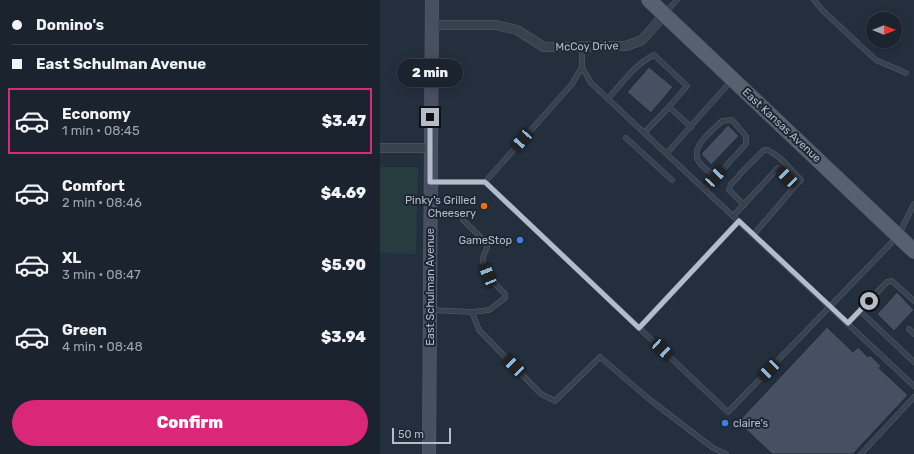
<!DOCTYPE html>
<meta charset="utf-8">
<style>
body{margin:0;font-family:Rubik,sans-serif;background:#282f3a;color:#f1f3f6;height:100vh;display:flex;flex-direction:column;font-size:15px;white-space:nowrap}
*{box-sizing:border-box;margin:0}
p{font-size:13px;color:#a0a4aa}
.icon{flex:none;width:22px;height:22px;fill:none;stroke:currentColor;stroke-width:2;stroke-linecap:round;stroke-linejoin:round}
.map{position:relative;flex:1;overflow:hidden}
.panel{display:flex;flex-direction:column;background:#1b232e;width:380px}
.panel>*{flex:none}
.banner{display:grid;align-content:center;height:88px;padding:0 12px;background:#1b232e}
.needle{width:26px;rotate:90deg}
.fabs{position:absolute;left:486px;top:12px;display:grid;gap:8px}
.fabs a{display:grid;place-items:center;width:36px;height:36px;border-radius:50%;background:#1b232e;box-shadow:0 2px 10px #0003,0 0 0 1px #39404a;font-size:20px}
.scale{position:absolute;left:12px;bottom:10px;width:59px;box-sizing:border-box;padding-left:4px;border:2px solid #b4bcc9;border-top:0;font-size:11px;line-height:14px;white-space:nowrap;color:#b4bcc9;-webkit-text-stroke:3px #1d2633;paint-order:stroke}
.end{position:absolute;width:18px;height:18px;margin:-9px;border:5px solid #b4bcc9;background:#111;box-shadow:0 0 0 2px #111}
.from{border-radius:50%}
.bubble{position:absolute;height:28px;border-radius:14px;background:#1b232e;box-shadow:0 2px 10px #0003,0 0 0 1px #39404a;font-size:13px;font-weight:800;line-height:28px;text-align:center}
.car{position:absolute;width:12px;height:24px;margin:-12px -6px;border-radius:5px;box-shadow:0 0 3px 1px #0007;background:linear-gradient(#222 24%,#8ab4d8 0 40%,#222 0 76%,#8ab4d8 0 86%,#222 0)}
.banner b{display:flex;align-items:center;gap:14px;height:38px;font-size:15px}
.banner b+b{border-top:1px solid #39404a}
.banner i{width:10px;height:10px;background:#f1f3f6}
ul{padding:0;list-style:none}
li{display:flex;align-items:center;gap:12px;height:66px;margin:0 8px 6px;padding:0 4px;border:2px solid transparent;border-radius:0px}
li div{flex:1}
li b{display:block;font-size:15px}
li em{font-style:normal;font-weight:800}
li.selected{border-color:#db2777}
li>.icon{width:36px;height:36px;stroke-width:1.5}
.primary-button{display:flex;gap:8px;margin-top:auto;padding:8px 12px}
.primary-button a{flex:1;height:46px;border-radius:24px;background:#db2777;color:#fff;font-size:16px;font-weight:800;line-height:46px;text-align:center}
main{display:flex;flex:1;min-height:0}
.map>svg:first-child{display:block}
.green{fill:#263c3f}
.building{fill:#455162;stroke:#1f2835}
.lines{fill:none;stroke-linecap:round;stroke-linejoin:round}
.lane-casing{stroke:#565f6c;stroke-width:5.5}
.street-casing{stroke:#565f6c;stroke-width:10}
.secondary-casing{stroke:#565f6c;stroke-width:14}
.primary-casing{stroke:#414a57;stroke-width:16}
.lane{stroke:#38414e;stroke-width:4.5}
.street{stroke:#38414e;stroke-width:9}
.secondary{stroke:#465061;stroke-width:13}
.primary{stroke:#56606e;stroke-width:15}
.route{stroke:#b4bcc9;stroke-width:5}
.food-dot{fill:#e8710a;stroke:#1d2633;stroke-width:1.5}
.shop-dot{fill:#3f7fe0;stroke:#1d2633;stroke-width:1.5}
.labels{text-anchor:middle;stroke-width:4;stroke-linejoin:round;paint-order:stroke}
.street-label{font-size:11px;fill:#b4bcc9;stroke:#1d2633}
.poi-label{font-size:11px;fill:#b4bcc9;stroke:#1d2633;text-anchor:end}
</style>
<main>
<section class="panel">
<div class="banner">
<b><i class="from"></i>Domino's</b>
<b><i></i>East Schulman Avenue</b>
</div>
<ul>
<li class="selected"><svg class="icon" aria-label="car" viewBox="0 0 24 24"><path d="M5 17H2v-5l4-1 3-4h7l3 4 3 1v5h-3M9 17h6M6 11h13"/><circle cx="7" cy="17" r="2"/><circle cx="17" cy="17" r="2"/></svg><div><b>Economy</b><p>1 min · 08:45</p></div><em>$3.47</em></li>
<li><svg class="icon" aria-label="car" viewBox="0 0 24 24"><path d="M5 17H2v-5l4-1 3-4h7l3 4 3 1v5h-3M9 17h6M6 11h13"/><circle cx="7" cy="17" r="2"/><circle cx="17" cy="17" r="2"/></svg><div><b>Comfort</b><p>2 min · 08:46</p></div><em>$4.69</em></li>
<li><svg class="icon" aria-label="car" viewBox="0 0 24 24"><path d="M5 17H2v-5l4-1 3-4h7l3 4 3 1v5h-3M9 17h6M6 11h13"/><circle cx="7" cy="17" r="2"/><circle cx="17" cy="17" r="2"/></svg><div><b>XL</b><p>3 min · 08:47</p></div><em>$5.90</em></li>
<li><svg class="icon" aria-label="car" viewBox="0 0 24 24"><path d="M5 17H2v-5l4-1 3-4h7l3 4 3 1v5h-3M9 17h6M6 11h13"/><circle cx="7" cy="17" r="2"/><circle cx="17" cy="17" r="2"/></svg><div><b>Green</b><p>4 min · 08:48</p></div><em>$3.94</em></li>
</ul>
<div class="primary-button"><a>Confirm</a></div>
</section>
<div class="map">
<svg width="534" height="454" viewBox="0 0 534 454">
<rect width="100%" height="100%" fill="#242f3e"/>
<path class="green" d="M0,167H38L36,254L0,253Z"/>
<g class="building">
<path d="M269,67L293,87L271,113L247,92Z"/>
<path d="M348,125L359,136L331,165L321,154Z"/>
<path d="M517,292L534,310L514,331L497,314Z"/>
<path d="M447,327L473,352L478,347L488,357L490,355L501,366L499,368L528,395L473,454H392L358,422Z"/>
</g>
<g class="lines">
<defs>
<g id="lane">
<path d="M434,0L443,11L496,60L526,73"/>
<path d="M286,12L297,0"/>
<path d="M202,67L211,83L534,386"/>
<path d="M228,99C242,83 255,64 274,55L307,86L289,107L311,127"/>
<path d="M265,132L289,107"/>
<path d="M246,138L292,180"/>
<path d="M287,153L351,81"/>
<path d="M360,174L384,150H388L400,158L421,180L416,185"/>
<path d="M358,177L351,184L349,190L364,205"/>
<path d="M52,182H105L348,412L518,236L534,204"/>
<path d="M105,182L192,84L202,67V46"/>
<path d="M325,189L366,144V136L352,120L342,121C332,131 309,147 319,162C323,168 330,172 335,177"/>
<path d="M354,215L398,168L416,185L374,234"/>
<path d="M83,220L108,244C107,249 103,255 103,259C103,273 116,285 125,294V298L109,310L92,312"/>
<path d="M51,310L92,312L99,330L161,394L175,401L220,357L269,399L333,448L346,454"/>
<path d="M480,311L534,362"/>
<path d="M468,323L507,282L512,281L534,301"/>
<path d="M259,328L359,221"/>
<path d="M529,329L534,334"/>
<path d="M481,454L534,397"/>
</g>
<g id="street">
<path d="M51,25H116L137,30L164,47L246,46L262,40L284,15"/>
<path d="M0,148H50"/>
</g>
<path id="secondary" d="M49,454L52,0"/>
<path id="primary" d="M269,0L534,251"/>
</defs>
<use href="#lane" class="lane-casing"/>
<use href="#street" class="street-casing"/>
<use href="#secondary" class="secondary-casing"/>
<use href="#primary" class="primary-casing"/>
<use href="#lane" class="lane"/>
<use href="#street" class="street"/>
<use href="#secondary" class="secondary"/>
<use href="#primary" class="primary"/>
</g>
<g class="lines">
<path class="route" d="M50,117V182H105L259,328L359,221L468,323L489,301"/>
</g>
<circle class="food-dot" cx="104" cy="206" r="4"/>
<g class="shop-dot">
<circle cx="140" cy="240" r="4"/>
<circle cx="345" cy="423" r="4"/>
</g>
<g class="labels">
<g class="street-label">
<text transform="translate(207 46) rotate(-1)" y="4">McCoy Drive</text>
<text transform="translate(402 125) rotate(43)" y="4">East Kansas Avenue</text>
<text transform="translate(50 287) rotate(-90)" y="4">East Schulman Avenue</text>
</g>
<g class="poi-label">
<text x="96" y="204">Pinky's Grilled<tspan x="96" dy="13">Cheesery</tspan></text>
<text x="132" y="244">GameStop</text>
<text x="353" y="427" text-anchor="start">claire's</text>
</g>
</g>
</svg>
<div class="fabs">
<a><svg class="needle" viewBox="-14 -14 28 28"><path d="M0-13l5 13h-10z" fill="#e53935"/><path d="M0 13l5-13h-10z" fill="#a0a4aa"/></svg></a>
</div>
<div class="scale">50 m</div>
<i class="end from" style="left:489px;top:301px"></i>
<i class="end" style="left:50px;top:117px"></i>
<div class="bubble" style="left:17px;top:59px;width:66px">2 min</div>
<i class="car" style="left:142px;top:140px;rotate:221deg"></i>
<i class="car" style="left:335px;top:177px;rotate:43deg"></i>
<i class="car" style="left:407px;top:177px;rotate:314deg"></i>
<i class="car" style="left:108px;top:275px;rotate:338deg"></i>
<i class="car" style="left:282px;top:349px;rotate:133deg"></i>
<i class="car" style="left:134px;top:366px;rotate:315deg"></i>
<i class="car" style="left:389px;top:370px;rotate:224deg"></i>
</div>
</main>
